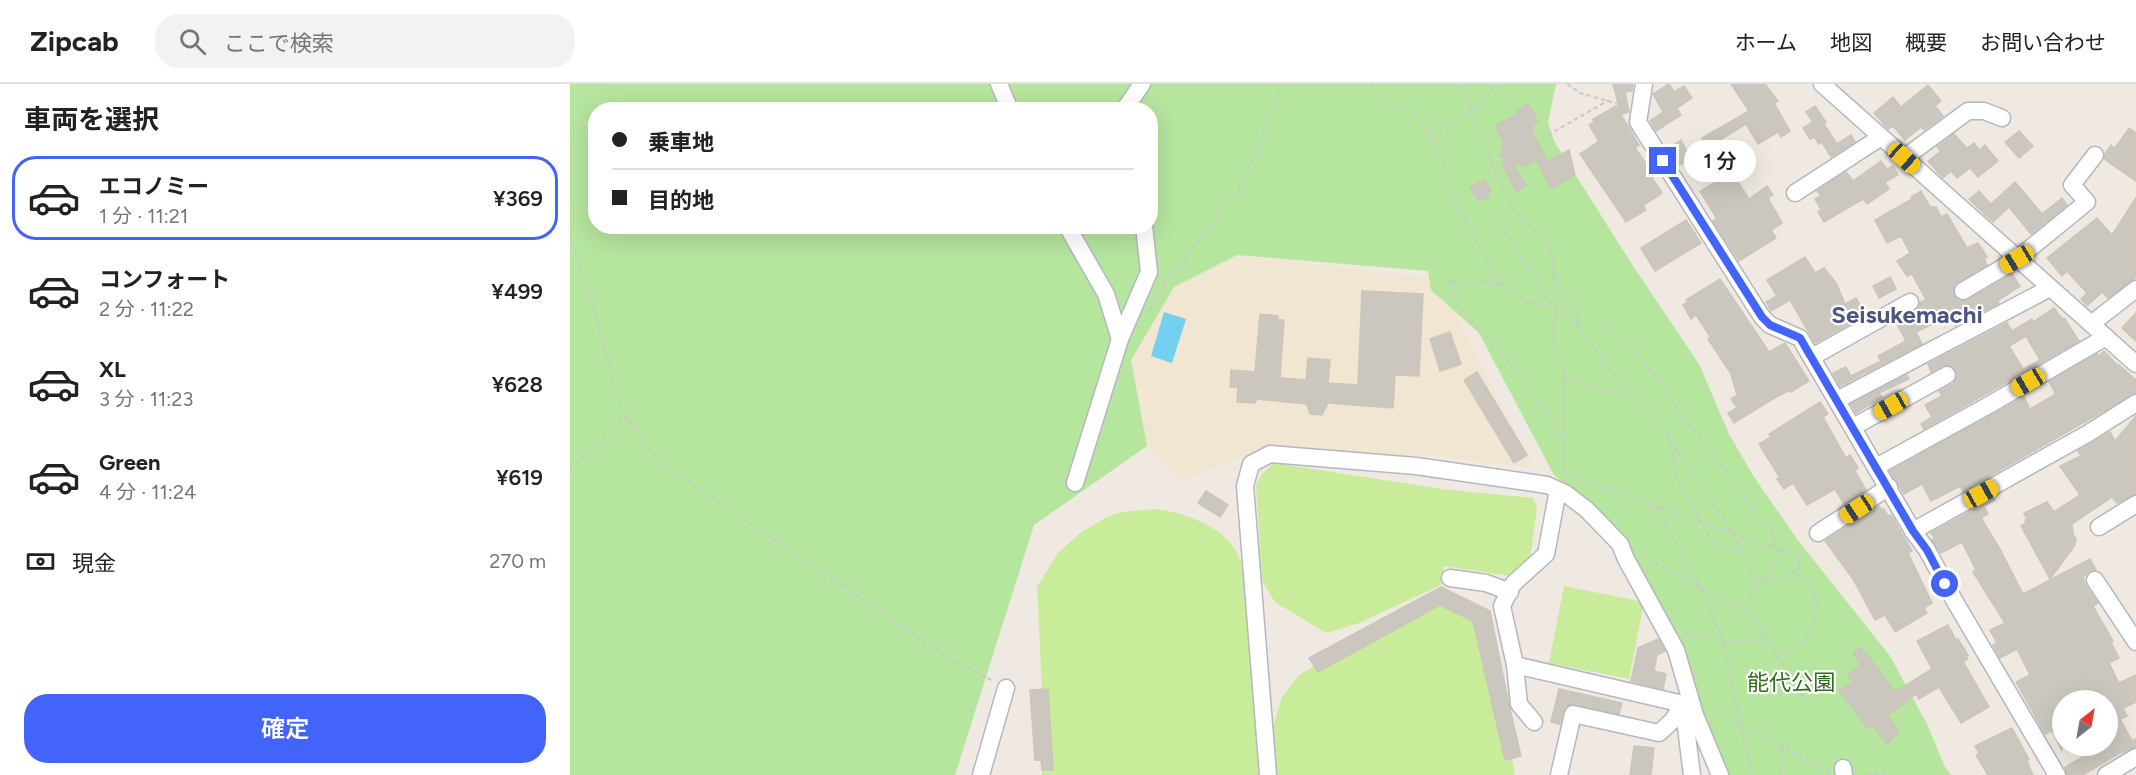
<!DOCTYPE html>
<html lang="ja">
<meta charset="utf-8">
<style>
body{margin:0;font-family:Figtree,"Noto Sans JP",sans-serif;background:#f2f2f2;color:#222;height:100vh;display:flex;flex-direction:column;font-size:22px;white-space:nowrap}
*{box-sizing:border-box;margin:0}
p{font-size:20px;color:#767676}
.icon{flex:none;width:33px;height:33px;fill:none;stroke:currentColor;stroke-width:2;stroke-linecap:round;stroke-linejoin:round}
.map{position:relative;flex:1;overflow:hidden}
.details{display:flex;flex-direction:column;background:#fff;width:570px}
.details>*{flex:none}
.guide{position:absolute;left:18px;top:18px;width:570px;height:132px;border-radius:24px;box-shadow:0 6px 24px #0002;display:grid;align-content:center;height:132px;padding:0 24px;background:#fff}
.needle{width:39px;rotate:31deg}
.buttons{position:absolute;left:1482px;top:606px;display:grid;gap:12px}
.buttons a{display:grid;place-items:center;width:66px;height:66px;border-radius:50%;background:#fff;box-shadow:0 6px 24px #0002;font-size:30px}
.end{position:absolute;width:27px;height:27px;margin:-14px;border:8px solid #4264fb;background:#fff;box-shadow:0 0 0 3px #fff}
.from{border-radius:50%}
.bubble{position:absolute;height:42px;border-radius:21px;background:#fff;box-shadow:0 6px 24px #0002;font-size:20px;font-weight:600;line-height:42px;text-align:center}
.car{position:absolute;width:18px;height:36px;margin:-18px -9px;border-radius:8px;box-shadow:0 0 4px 2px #0007;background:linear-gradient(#f5c518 24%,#345 0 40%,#f5c518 0 76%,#345 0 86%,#f5c518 0)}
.guide b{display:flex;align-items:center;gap:21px;height:57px;font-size:22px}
.guide b+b{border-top:2px solid #e0e0e0}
.guide i{width:15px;height:15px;background:#222}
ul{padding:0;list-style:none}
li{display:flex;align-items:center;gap:18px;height:84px;margin:0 12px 9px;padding:0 12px;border:3px solid transparent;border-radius:24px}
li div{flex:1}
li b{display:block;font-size:22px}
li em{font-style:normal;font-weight:600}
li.selected{border-color:#4264fb}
li>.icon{width:54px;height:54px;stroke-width:1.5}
h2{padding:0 24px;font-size:27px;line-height:72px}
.pay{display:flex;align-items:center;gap:15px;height:66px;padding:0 24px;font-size:22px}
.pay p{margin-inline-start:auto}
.button{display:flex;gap:12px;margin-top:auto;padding:12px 24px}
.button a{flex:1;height:69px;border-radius:24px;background:#4264fb;color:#fff;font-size:24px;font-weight:600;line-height:69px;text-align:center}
header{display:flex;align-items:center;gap:36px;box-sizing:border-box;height:84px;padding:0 30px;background:#fff;border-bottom:2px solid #e0e0e0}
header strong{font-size:28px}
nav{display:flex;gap:33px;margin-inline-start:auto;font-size:21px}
.search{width:420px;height:54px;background:#f2f2f2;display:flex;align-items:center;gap:15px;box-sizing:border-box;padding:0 21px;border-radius:24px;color:#767676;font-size:22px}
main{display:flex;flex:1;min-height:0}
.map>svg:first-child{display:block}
.education{fill:#f0e6d1}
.green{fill:#b6e59e;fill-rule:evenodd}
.pitch{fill:#c9ec9a}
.water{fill:#75cff0}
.building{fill:#cbc7bf;stroke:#cbc5ba;stroke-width:1.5;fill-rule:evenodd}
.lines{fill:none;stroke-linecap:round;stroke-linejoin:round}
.minor-casing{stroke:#b4b7c1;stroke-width:19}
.path{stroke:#c9c9c9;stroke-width:2;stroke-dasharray:4.5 3;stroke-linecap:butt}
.minor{stroke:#fff;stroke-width:16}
.route{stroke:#4264fb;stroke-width:8}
.labels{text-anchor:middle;stroke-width:4.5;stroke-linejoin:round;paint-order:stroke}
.park-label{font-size:22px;fill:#2c6e1b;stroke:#fff}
.neighbourhood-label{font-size:24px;font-weight:bold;fill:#4d5680;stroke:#fff}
</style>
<header>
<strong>Zipcab</strong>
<div class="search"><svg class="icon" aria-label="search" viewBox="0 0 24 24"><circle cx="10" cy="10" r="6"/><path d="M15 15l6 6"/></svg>ここで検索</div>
<nav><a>ホーム</a><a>地図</a><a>概要</a><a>お問い合わせ</a></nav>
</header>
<main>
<section class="details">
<h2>車両を選択</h2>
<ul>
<li class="selected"><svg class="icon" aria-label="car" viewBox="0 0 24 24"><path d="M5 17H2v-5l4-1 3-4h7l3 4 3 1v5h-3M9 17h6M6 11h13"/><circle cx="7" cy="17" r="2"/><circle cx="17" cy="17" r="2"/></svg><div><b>エコノミー</b><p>1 分 · 11:21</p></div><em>¥369</em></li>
<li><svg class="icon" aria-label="car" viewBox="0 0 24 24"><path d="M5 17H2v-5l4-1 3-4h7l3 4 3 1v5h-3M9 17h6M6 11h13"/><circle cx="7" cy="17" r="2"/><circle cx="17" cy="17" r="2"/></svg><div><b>コンフォート</b><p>2 分 · 11:22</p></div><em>¥499</em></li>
<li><svg class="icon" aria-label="car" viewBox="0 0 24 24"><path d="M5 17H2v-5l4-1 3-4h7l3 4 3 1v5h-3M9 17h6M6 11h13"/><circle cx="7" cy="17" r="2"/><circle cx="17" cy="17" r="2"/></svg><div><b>XL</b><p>3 分 · 11:23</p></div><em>¥628</em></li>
<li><svg class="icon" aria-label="car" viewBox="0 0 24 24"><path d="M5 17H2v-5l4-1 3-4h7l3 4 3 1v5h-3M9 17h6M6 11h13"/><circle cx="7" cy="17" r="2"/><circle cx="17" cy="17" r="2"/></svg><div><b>Green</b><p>4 分 · 11:24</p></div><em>¥619</em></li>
</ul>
<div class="pay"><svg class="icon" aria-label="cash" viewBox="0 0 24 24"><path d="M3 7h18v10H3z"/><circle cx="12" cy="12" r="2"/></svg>現金<p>270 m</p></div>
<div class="button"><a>確定</a></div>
</section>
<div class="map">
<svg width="1566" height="691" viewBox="0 0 1566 691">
<rect width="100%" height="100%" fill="#efe9e1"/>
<path class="education" d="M667,171L867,195L965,384L866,372L687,365L681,370L609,397L577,362L561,276L604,203Z"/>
<path class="green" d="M0,0H986L978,39L984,57L1063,182L1129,280L1159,350L1184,393L1227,455L1320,572L1357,640L1375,683L1381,691H1156L1130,620L1031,429L984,391L909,249L861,206L858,187L667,171L604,203L561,276L577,362L464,441L385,691H0ZM26,26H580V142H26Z"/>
<g class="pitch">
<path d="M704,379L879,406L963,414L967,424L960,475L952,485L939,492L874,482L871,501L789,539L756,549L705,518L692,497L686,401L692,390Z"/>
<path d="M586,425C612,428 646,440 663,462C667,467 669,474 672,479L689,691H472L471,677H465L460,606L472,605L467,503L488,469L510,449L537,433L552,428Z"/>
<path d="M994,502L1074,518L1059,595L979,579Z"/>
<path d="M868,510L914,533L945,691H704L702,646L712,613L729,591Z"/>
</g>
<path class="water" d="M594,228L616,235L602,279L581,272Z"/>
<g class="building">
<path d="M1043,0H1063L1062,7L1055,8L1059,28L1051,30Z"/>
<path d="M1099,0L1104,8L1114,2L1122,14L1107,24L1111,31L1086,47L1080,37L1093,28L1083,10Z"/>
<path d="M1161,0H1195L1208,17L1204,19L1220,47L1211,53L1208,48L1188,60L1176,40L1137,64L1132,54L1179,27Z"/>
<path d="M1358,1L1371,17L1365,22L1373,32L1354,46L1351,43L1335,56L1323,42L1318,45L1304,29L1323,13L1331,23Z"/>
<path d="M958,20L968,38L961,41L964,44L961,46L978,77L999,66L1005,91L981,104L966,75L954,82L941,77L956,101L947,108L932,79L938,75L929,72L934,64L932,61L934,60L925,42L949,29L947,26Z"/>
<path d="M1046,22L1069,61L1065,64L1079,84L1077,86L1092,109L1073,122L1076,126L1056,138L1010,70L1029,57L1019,41L1024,38L1023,35Z"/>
<path d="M1245,22L1256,38L1254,40L1267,60L1281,51L1285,58L1261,73L1252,58L1249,60L1244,53L1240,55L1233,44L1243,38L1236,28Z"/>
<path d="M1559,44L1566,49V97L1534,75L1535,70L1541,61L1545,64Z"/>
<path d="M1449,47L1463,62L1449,74L1435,58Z"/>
<path d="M1384,50L1397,64L1404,59L1409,66L1415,61L1428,77L1408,93L1400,84L1387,94L1381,87L1373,94L1358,77L1371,67L1367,63Z"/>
<path d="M1111,56L1121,75L1108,82L1103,73L1107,71L1102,62Z"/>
<path d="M1311,77L1317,85L1323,82L1328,91L1315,98L1319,105L1297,120L1293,115L1254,138L1248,128L1251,126L1245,115L1251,112L1247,107L1276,88L1283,97Z"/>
<path d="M1169,85L1175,93L1168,98L1179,115L1197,102L1203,111L1198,114L1212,139L1201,146L1206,154L1169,177L1143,137L1147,135L1130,107Z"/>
<path d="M914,96L921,107L918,108L919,112L911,117L905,112L900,103Z"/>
<path d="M1445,98L1472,130L1492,114L1497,121L1461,150L1439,123L1423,138L1399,115L1409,107L1421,120Z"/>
<path d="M1351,107L1360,123H1366L1371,133L1377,130L1397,164L1408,159L1417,173L1414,174L1417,181L1384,201L1383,208L1387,216L1393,217L1398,216L1442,190L1450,202L1427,217L1429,219L1385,242L1379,232L1346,248L1352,260L1270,302L1263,289L1276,283L1281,292L1311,277L1308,272L1336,257L1326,238L1345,227L1350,218L1356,216L1342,190L1337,192L1327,177L1340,169L1331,152L1317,159L1305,136L1342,115L1341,113Z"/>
<path d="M1566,114V193L1538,214L1532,208L1517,222L1511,215L1517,209L1497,187L1492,192L1477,174L1527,134L1542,151Z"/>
<path d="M1116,136L1131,159L1085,187L1071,164Z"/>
<path d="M1235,173L1245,189L1254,184L1266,199L1275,220L1286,214L1296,231L1245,259L1220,216L1201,227L1196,218L1207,212L1197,196Z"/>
<path d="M1320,193L1326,205L1309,214L1303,202Z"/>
<path d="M1150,195L1199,268L1215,259L1239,297L1221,308L1220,306L1201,316L1164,339L1158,329L1167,324L1161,315L1167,311L1161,290L1138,255L1141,254L1126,231L1121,235L1113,221L1118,218L1116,216Z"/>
<path d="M792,207L853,210L849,292L825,291L823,324L758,319L752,331L740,330L737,320L687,315L685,319L667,318L668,303H660L661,286L685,288L690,230L708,232V236H714L710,294L736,296L738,274L760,276L758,299L788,301Z"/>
<path d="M1484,224L1492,235L1494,234L1509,257L1354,345L1351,340L1362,333L1355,321L1372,312L1369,307L1383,300L1387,292L1386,286L1382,282H1372L1361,288L1358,280L1437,239L1442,247L1462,235L1463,238ZM1456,252L1470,276L1453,285L1439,262Z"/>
<path d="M1566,229V257L1552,244Z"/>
<path d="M880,248L891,280L870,287L860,255Z"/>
<path d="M1534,267L1548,282L1549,281L1566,296V309L1393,407L1390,402L1361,417L1352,400L1334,410L1320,387L1454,313L1460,325L1486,310L1479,298L1527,270L1529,272Z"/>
<path d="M907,288L957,371L944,379L894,296Z"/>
<path d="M1337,291L1339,295L1309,309L1312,313L1286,329L1281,320Z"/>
<path d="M1250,318L1258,330L1253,333L1276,374L1280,371L1288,384L1285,387L1296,406L1274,420L1265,405L1237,421L1223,399L1214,405L1207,395L1210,394L1189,360L1201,353L1199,350Z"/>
<path d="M1566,332V410L1547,419L1542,413L1502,440L1503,450L1506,455L1505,461L1480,495L1451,442L1456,439L1455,436L1457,435L1454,429L1477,418L1484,428L1510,411L1490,382L1511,372L1508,367L1540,348L1545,357Z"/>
<path d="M636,407L658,421L650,433L628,419Z"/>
<path d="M1424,414L1425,416L1414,422L1418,430L1411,434L1430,465L1453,510L1520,475L1526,486L1520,487L1513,493L1516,502L1528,519L1523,522L1543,557L1541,558L1549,574L1539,579L1549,599L1566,591V618L1553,624L1557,632L1550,635L1562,657L1566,655V663L1548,670L1513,691H1497L1495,683L1520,669L1516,662H1538V616H1492V667L1482,647L1475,650L1446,598L1460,591L1447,565L1430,574L1423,561L1427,559L1420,546L1435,539L1403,488L1406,486L1392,458L1371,469L1362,456L1365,454L1361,449Z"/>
<path d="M1309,422L1312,426L1314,425L1318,432L1321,431L1342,467L1338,469L1362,519L1354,524L1357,529L1325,548L1315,531L1305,536L1283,495L1255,457Z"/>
<path d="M871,503L920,527L939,621L951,672L935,676L903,537L870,521L748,588L739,574Z"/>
<path d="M1378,541L1386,556L1388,555L1398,571L1396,572L1398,575L1393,577L1419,623L1391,639L1369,603L1349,615L1346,610L1317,632L1329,648L1317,660L1303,641L1298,645L1269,606L1283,598L1278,590L1291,581L1283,569L1291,563L1325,608L1362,585L1347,557Z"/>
<path d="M1088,555L1095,567L1087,571L1084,587L1096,590L1093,605L1061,597L1068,564Z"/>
<path d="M478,605L483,686H472L471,676H465L460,606Z"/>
<path d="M989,605L1052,619L1049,630L1000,620L993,627L990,640L981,638Z"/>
<path d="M1442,644L1459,675L1457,677L1463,691H1418L1406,671L1409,669L1405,662Z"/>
<path d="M1064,662L1084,664L1081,691H1060Z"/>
</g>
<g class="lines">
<defs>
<g id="minor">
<path d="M429,0L440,26"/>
<path d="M1074,0L1068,38L1192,233L1200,241L1230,254L1343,447L1357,466L1384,516L1487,691"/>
<path d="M1252,0L1566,280"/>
<path d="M554,26L572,0"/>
<path d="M1334,74L1398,27H1414L1432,34"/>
<path d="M1225,109L1311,53"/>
<path d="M497,142L536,210L550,255"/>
<path d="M1393,207L1447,175L1517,118L1502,101L1525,71"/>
<path d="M1521,240L1566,205"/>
<path d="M1242,273L1340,218"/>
<path d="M1267,316L1480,204"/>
<path d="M1283,343L1377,291"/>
<path d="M1306,383L1419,321L1536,253"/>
<path d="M505,399L550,255L579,188L574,142"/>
<path d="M1529,443L1566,420"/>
<path d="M1343,447L1517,350L1566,319"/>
<path d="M1248,449L1319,403"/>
<path d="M880,494L916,499L940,508"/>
<path d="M1525,496L1566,558"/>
<path d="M945,581L932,522L943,500L976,470L988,406"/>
<path d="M1115,622L1113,620L1122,691"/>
<path d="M964,638L949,620L945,581L1113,620L1102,637L1089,649L1003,630L989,691"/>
<path d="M1273,684L1274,691"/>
<path d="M411,691L436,604"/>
<path d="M698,691L675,402L681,380L700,370L846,382L977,401L995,409L1016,425L1050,460L1056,475L1106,566L1125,631L1150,691"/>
<path d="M1536,691L1566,673"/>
</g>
</defs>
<use href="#minor" class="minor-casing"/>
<g class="path">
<path d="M800,0L818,20L841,27L860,47L889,125L927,195L940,207L957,218L986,223"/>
<path d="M890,0L935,111L952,136L970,152L980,165L983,177L986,223L982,250L994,285L993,392"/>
<path d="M997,0L1010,9L1055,22"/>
<path d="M978,51L1039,16"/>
<path d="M862,52C886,37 911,24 926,0"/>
<path d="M928,133L972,209L986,223L1004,237L1059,309L1095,346L1102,360L1129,395L1168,458L1185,497L1179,519L1180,528L1236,618"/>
<path d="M0,153L16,197L50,320L65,346L82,369L96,382L366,566L423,597"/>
<path d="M984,191L1005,218L1010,243"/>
<path d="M931,200L879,197L881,210L893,227L933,270L993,355"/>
<path d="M580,226L597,196L613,178L667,107L688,65L711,0"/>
<path d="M1031,237L1054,255L1072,275L1119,341L1146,373L1168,407L1203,447L1205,464L1210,466L1193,499"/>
<path d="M994,293L1049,312L1059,309"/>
<path d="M1102,360L1105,391L1142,457L1171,469"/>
<path d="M0,386L57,332"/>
<path d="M993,390L1206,464"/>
<path d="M1087,423L1130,503L1180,528"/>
<path d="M1211,466L1229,472L1228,490"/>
<path d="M1071,472L1130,503L1153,557L1170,639L1146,629H1141"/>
<path d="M1186,501L1224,488C1233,494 1241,501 1245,512C1252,532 1237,560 1219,567C1215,568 1209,569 1205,570"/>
<path d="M1114,550L1153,557L1197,556"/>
<path d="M1170,639L1242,680L1260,687"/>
<path d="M1170,639L1183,691"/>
<path d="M1210,691L1212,664"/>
<path d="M1297,691L1315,687L1317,691"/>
</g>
<use href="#minor" class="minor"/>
</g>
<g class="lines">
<path class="route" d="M1093,77L1192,233L1200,241L1230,254L1343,447L1357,466L1375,500"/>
</g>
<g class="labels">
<g class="park-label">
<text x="1221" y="606">能代公園</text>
</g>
<g class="neighbourhood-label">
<text x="1337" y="239">Seisukemachi</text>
</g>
</g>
</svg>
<div class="buttons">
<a><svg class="needle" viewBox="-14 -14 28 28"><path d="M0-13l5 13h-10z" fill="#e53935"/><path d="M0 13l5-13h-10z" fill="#767676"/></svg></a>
</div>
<i class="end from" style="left:1375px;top:500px"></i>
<i class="end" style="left:1093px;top:77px"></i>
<div class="bubble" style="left:1114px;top:56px;width:72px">1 分</div>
<i class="car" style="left:1334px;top:74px;rotate:132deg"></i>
<i class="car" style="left:1447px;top:175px;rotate:239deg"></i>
<i class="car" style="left:1458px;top:298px;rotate:240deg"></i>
<i class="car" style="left:1321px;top:322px;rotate:241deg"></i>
<i class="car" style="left:1411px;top:410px;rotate:61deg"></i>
<i class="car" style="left:1287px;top:425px;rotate:237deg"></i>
<div class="guide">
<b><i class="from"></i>乗車地</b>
<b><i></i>目的地</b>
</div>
</div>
</main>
